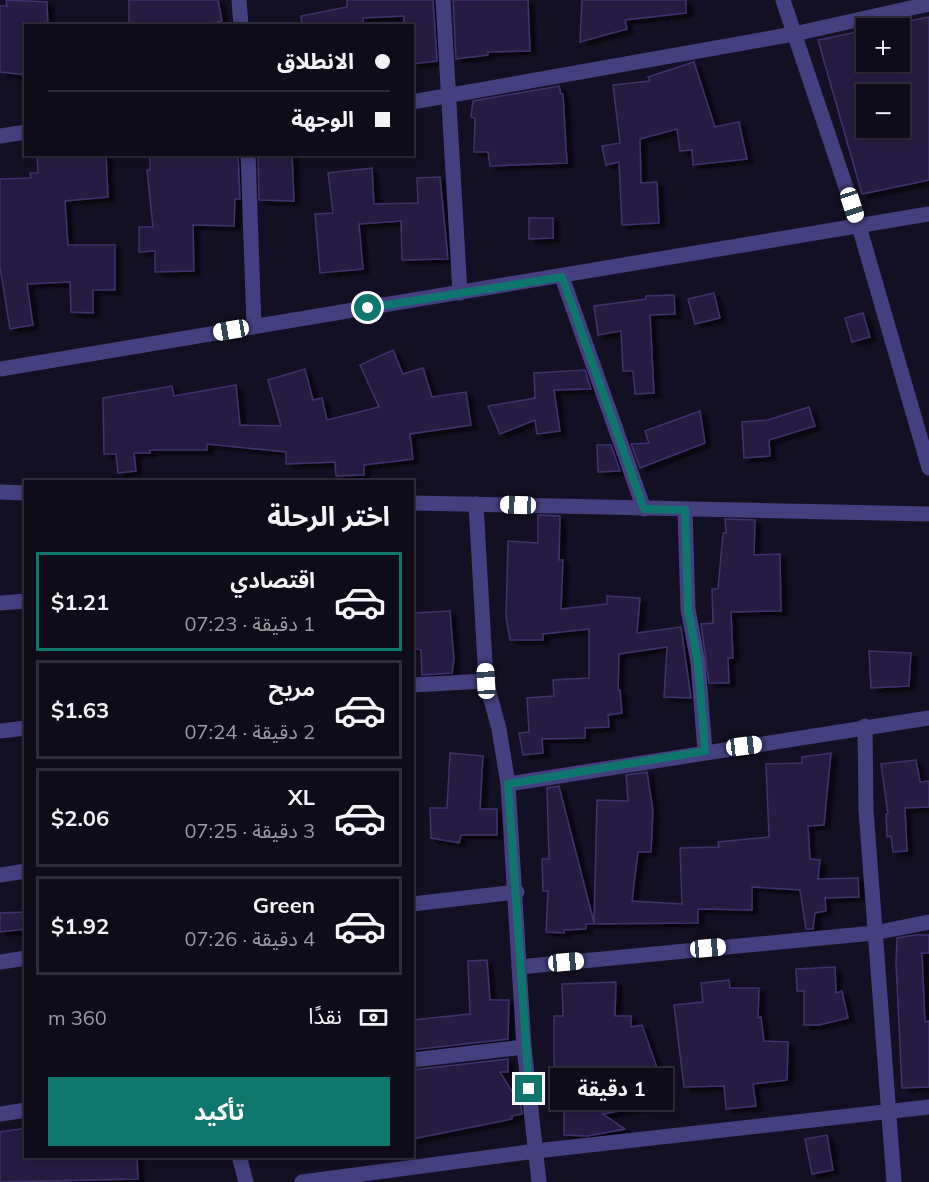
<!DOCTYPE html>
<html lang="ar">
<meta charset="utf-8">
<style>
body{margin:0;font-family:Mulish,"Noto Sans Arabic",sans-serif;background:#181523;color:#f1f3f6;direction:rtl;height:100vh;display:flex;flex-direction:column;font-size:22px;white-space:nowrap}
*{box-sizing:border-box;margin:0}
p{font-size:20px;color:#9b9ba2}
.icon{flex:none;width:33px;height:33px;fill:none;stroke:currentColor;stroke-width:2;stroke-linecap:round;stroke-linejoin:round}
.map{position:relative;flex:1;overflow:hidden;direction:ltr}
.sheet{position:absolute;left:24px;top:480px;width:390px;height:678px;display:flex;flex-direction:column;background:#0f0c1a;border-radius:0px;box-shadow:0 3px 9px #0003,0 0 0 2px #2f2c39;direction:rtl}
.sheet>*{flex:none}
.hud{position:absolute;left:24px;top:24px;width:390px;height:132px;border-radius:0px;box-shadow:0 3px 9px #0003,0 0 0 2px #2f2c39;direction:rtl;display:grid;align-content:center;height:132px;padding:0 24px;background:#0f0c1a}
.tools{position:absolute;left:856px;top:18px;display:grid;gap:12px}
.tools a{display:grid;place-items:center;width:54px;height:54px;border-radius:0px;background:#0f0c1a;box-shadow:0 3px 9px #0003,0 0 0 2px #2f2c39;font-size:30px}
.end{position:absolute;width:27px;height:27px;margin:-14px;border:8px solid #0f766e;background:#fff;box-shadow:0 0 0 3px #fff}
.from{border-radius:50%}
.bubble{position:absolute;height:42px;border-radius:0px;background:#0f0c1a;box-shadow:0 3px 9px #0003,0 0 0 2px #2f2c39;font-size:20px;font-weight:700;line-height:42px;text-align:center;direction:rtl}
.car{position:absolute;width:18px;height:36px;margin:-18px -9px;border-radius:8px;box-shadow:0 0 4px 2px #0007;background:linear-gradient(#fff 24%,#345 0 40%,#fff 0 76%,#345 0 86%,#fff 0)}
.hud b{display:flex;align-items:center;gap:21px;height:57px;font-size:22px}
.hud b+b{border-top:2px solid #2f2c39}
.hud i{width:15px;height:15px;background:#f1f3f6}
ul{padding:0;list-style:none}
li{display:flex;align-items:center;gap:18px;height:99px;margin:0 12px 9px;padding:0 12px;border:3px solid #2f2c39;border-radius:0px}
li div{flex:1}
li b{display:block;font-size:22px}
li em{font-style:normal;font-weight:700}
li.on{border-color:#0f766e}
li>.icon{width:54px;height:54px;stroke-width:1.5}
h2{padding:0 24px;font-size:27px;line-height:72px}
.pay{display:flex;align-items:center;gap:15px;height:66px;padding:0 24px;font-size:22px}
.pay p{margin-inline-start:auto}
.cta{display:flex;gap:12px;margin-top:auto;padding:12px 24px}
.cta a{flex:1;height:69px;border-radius:0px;background:#0f766e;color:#fff;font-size:24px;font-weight:700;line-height:69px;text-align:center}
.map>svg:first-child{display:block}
.building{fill:#271e42;stroke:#40326c;stroke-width:1.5;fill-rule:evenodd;filter:url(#shadow)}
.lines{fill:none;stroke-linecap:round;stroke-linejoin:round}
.minor{stroke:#443f7e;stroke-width:15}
.tertiary{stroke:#443f7e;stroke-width:15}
.route{stroke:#0f766e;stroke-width:8}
</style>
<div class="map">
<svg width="929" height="1182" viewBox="0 0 929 1182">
<defs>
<filter id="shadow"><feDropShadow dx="6" dy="4" stdDeviation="1.5" flood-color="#0009"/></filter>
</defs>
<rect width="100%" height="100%" fill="#141023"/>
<g class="building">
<path d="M6,0L47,2L48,26H26V75L0,72V6H7Z"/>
<path d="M129,0H218L222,21L195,26H129Z"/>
<path d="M347,0H433L437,61L412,64V24H404V16L363,18V26H302L301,16L347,7Z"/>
<path d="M453,0H528L530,51L488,52V55L456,59Z"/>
<path d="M582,0H686V13L625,20L627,29L580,42Z"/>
<path d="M929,17V180L862,194L818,40L867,30V62H900V28H875ZM867,94H900V128H867Z"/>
<path d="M694,62L715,127L739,122L747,159L693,165L692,150L680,151L677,129L640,139L641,183L657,182L659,223L622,225L619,162L606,165L602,146L620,143L613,85L650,81L648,77Z"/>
<path d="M559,86L561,94H563L567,163L490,166L488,152H474L475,118L471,117L473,101Z"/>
<path d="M37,154H106L108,197L65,201L68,245H115V290H93V313L71,312L70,282L27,284L33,325L10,329L0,267V179L31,178L30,173H38Z"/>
<path d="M150,154H238L240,199H235L234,226L193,225L194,271L155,272V251L139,252V227H153L147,170H150Z"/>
<path d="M258,154H292L294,201L259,200Z"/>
<path d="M372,168L374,204L418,203L417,178L440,177L448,259L402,260L401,221L359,224L363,269L320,273L315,214L333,213L328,173Z"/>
<path d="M529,218H553V238L529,239Z"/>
<path d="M714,293L720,318L695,324L688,299Z"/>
<path d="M674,295L675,314L650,315L654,393L635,394L633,371H623L621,331L598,335L594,306L646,299V296Z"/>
<path d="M863,313L870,337L852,342L845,318Z"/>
<path d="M393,350L403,374L423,368L432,397L466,392L471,425L410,434L413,459L364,465V475L336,476L335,462L286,464V452L207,444V450H150V453H134L136,471L118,473L116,454H104L103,398L172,386L174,396L236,385L240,425L281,426L268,380L305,369L313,400L322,398L327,420L379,407L360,365Z"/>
<path d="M585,370L591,389L554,390L560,431L537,434L535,420L500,434L488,406L535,398L534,373Z"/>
<path d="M809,407L815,426L769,440L770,456L744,458L742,422L768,420Z"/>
<path d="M700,411L705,443L640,468L631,444L649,443L645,431Z"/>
<path d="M597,445H611L620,471L598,472Z"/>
<path d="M538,515L560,516L559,560H563L561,609L607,604V596L640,598L637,633L681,627L691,698L664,697L667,647L619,654L618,690H620L622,713L608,715L609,727L585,728V738L542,739L543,753L523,755L519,733L529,732L527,698L554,696L553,680L589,678V629L543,634V640H510L506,617L508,541L538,543Z"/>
<path d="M725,519L755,520L754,555L780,554L781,611L731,612L733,658H728L729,683H709L701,624L713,623L712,589H718L723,533H726Z"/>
<path d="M450,611L454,659L452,673L422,675L421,650L412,648V613Z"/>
<path d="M869,651L911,653L909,686L871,688Z"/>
<path d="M450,753L483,756L480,809H497V835H461L459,843L431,838L430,808H447Z"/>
<path d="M831,753L824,825L808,826L810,859L820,860L818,879L858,878L859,897L825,898L826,911L815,913L813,929H806L800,890L752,887V910L698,909V923L586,924V929L564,930V933L546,932L548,891H543L542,859H549L547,788L559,786L594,923L597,800L628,801L626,775L647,772L653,811L651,852H638L632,901L682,904L680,848L719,847L718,842L769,837L766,764L802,763V757Z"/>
<path d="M916,760L920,782L929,781V807L905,808L907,851L893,852L891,836L887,837L886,814H888L881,764Z"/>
<path d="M26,912V929L0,932V913Z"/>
<path d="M915,935H929V953H922L925,1022L929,1021V1087L902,1088L896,962L897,938Z"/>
<path d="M487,960L490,1000H509L508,1039L412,1050V1020L470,1014L468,961Z"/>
<path d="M835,967L836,993L842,991L848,1018L819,1025H804V991H797L796,969Z"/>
<path d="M729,980L730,988H759L758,1018L761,1017L764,1041L788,1042L787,1080L753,1084L756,1106L726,1109L724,1086L684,1087L674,1005L703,1002L701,983Z"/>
<path d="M616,982L615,1016H631V1027L642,1025L669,1102L603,1114L625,1129L587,1136L564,1135V1085L556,1086L554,1061V1016H563L562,984Z"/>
<path d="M508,1059V1072H500L521,1106L522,1114L512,1116V1119L412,1139V1070Z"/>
<path d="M26,1128V1156H137L138,1179L0,1182V1132Z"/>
<path d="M827,1135L833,1170L812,1174L805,1139Z"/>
</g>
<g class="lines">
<g class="minor">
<path d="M239,0L241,26"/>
<path d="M443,0L460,293"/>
<path d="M783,0L859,226L929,468"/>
<path d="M412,102L794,34L929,4"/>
<path d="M0,136L26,132"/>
<path d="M248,154L254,326"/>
<path d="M562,277L644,509"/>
<path d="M476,504L486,681L499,729L508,784L524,1047L539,1182"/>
<path d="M685,510L688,609L698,663L705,751"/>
<path d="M0,603L26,601"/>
<path d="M412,685L486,681"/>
<path d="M865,726L866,810L894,1182"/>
<path d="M0,731L26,728"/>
<path d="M508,784L929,718"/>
<path d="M0,875L26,871"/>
<path d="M412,904L517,892"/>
<path d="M0,962L26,958"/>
<path d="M519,967L874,933L929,922"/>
<path d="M412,1060L524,1047"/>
<path d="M0,1114L26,1110"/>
<path d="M239,1156L246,1182"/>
<path d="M302,1182L536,1151L929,1107"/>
</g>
<g class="tertiary">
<path d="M0,369L929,214"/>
<path d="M0,492L26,493"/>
<path d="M412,503L929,514"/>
</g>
</g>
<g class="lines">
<path class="route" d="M368,308L562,277L644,509L685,510L688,609L698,663L705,751L508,784L529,1089"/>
</g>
</svg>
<div class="tools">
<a>+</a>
<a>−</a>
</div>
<i class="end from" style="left:368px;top:308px"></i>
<i class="end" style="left:529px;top:1089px"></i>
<div class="bubble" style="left:550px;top:1068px;width:123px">1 دقيقة</div>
<i class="car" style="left:852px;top:205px;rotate:162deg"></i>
<i class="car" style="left:231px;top:330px;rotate:260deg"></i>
<i class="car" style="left:518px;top:505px;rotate:272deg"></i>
<i class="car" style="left:486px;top:681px;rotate:357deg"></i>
<i class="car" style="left:744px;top:746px;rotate:83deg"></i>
<i class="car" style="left:708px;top:948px;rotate:85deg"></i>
<i class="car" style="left:566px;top:962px;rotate:85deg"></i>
<div class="hud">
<b><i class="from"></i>الانطلاق</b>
<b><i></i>الوجهة</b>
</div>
<section class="sheet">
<h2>اختر الرحلة</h2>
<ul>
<li class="on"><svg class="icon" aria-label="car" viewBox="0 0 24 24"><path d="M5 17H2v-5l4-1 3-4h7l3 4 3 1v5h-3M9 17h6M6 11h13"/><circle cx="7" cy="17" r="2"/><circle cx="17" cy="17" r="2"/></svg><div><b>اقتصادي</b><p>1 دقيقة · 07:23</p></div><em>$1.21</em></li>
<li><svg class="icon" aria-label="car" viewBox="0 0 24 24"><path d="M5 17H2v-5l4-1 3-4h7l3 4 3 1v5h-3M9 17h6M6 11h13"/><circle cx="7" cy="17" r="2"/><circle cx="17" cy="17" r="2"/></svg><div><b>مريح</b><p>2 دقيقة · 07:24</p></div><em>$1.63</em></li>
<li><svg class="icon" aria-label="car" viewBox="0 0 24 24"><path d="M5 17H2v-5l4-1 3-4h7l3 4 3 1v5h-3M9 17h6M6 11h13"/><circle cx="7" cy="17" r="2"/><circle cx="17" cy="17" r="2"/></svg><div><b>XL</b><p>3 دقيقة · 07:25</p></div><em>$2.06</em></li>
<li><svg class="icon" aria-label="car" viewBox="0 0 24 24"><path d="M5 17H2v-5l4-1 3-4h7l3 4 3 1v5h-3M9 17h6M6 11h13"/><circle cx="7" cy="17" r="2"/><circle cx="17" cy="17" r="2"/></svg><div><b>Green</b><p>4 دقيقة · 07:26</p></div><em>$1.92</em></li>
</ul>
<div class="pay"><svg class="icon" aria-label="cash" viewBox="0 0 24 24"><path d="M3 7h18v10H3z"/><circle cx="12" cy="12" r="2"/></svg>نقدًا<p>360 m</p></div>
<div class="cta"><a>تأكيد</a></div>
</section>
</div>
